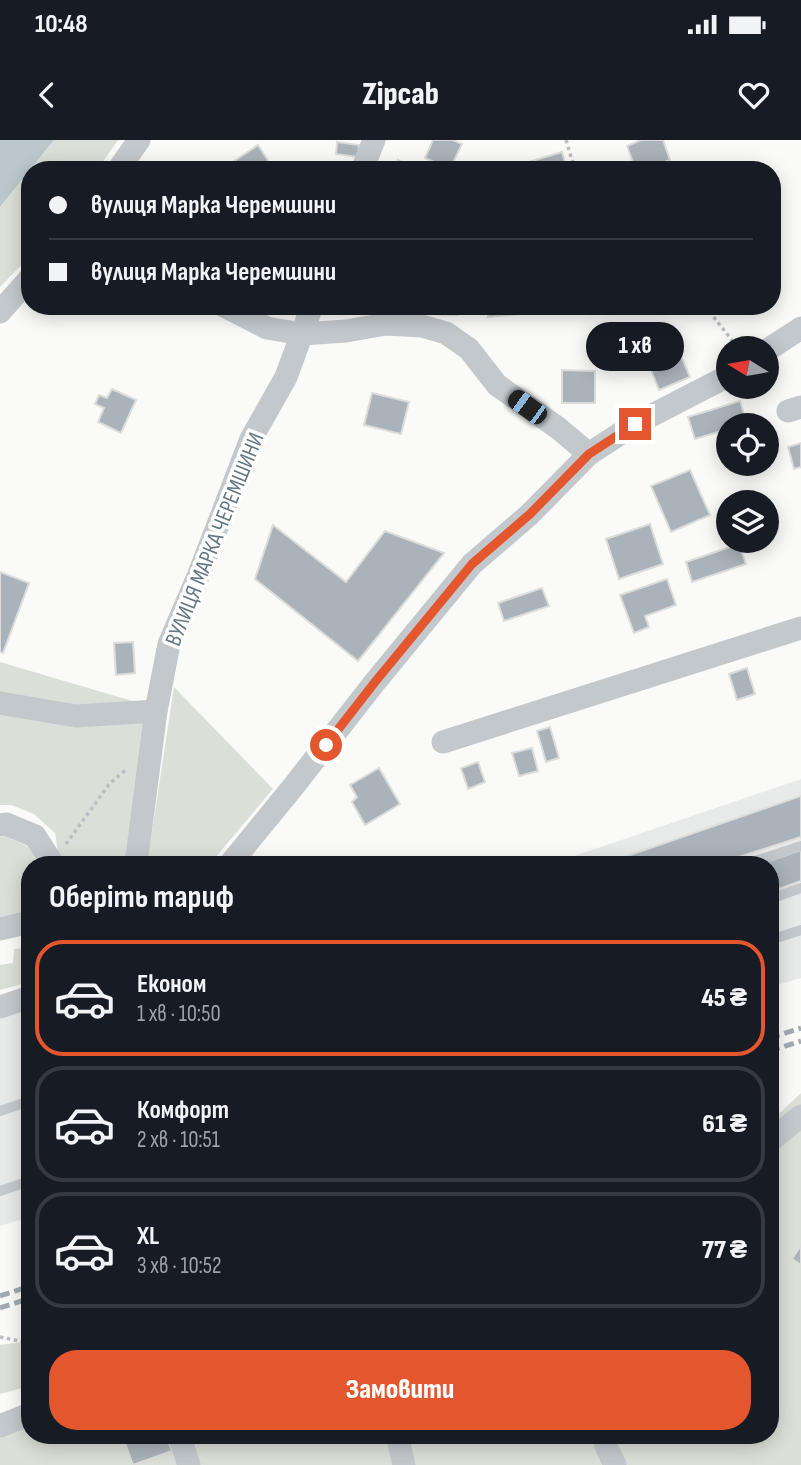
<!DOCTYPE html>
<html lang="uk">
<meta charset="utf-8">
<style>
body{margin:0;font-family:"Sofia Sans Condensed",sans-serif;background:#20242c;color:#f1f3f6;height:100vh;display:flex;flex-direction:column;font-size:26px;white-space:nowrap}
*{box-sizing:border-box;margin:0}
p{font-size:23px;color:#9ea1a6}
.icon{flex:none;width:38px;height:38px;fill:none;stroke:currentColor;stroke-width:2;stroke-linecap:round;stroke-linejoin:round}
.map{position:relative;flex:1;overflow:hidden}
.details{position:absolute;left:21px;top:716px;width:758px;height:588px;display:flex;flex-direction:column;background:#171b24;border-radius:28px;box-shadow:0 4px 18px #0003}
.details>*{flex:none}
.top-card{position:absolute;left:21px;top:21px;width:760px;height:154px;border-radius:28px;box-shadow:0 4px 18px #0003;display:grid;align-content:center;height:154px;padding:0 28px;background:#171b24}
.needle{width:46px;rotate:281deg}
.buttons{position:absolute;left:716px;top:196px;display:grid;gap:14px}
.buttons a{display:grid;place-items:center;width:63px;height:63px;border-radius:50%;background:#171b24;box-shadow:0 4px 18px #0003;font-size:35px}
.end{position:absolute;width:32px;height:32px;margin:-16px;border:9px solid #e4572e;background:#fff;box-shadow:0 0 0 4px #fff}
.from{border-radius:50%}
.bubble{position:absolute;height:49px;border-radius:24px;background:#171b24;box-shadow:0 4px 18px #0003;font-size:23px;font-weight:800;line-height:49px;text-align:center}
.car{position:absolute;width:21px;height:42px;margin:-21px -10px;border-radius:9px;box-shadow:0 0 5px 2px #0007;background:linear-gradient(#222 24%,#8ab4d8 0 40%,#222 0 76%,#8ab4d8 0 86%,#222 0)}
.top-card b{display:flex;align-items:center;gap:24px;height:66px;font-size:26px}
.top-card b+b{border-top:2px solid #363941}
.top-card i{width:18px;height:18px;background:#f1f3f6}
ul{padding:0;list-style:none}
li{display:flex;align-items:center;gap:21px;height:116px;margin:0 14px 10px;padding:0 14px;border:4px solid #363941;border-radius:28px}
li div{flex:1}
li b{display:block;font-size:26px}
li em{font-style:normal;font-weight:800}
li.active{border-color:#e4572e}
li>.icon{width:63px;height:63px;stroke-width:1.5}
h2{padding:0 28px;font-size:32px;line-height:84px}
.primary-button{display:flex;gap:14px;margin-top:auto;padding:14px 28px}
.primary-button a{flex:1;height:80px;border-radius:28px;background:#e4572e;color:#fff;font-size:28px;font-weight:800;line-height:80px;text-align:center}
.status{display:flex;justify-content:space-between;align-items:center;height:49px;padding:0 35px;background:#171b24;direction:ltr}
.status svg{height:19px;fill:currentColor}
header{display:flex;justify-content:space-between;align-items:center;height:91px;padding:0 28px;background:#171b24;font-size:32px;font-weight:800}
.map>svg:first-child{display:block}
.built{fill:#e8e9e9}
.green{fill:#dadfd7}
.water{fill:#bbc7cb}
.building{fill:#aab3b9;stroke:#dcdcda;stroke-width:2}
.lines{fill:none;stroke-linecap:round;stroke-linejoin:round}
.path{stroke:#bbbfc2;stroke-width:3.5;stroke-dasharray:3.5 3.5;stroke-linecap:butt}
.lane{stroke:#c3c8cc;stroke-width:10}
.street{stroke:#c3c8cc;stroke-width:23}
.rail{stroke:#a2aab0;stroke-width:5;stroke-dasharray:10 5;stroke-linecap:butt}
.route{stroke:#e4572e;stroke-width:9}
.labels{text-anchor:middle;stroke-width:7;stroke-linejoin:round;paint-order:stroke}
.street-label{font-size:23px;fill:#657683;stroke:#fff}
</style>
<div class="status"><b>10:48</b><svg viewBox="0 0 49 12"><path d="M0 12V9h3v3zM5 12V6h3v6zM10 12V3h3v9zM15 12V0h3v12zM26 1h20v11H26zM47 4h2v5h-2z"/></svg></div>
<header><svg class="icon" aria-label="back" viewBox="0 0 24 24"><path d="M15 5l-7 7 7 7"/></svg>Zipcab<svg class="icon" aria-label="heart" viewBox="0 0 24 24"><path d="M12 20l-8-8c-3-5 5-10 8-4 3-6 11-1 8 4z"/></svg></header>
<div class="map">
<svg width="801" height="1325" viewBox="0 0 801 1325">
<rect width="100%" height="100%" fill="#fafaf8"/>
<g class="built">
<path d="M801,639V838L770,847V724H551Z"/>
<path d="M30,866V1077L0,1086V877Z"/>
</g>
<g class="green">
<path d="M54,0H118L97,30H30Z"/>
<path d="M30,30V116L0,147V67Z"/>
<path d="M0,522L149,566L126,724H60L55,693L34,674L11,665H0Z"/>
<path d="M174,547L273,649L210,724H147Z"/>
<path d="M5,696L29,707L38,724H30V763L18,777L0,779V697Z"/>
<path d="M30,808V842L0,850V825L13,823L14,809Z"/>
<path d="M801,953V1325H0V1287L30,1275V1295H770V982Z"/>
<path d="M30,1201V1246L0,1254V1205Z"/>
</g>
<path class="water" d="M0,0H54L0,67Z"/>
<g class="building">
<path d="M433,0H453L462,4L450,29L425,18Z"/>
<path d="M641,0H663L670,20L643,30H636L627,6Z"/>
<path d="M337,2L359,5L358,17L336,14Z"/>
<path d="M258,5L274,30H221Z"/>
<path d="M562,12L567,30H531L529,22Z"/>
<path d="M398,20L416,30H392Z"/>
<path d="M389,166H415V170L389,169Z"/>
<path d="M426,166H458L457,175L426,174Z"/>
<path d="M487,166H517L518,174L488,177Z"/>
<path d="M680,214L690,237L659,250L650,227Z"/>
<path d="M562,230L595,231V263H562Z"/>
<path d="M112,249L136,260L121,293L98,282L104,268L95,264L99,255L107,258Z"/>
<path d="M372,253L409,262L401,294L364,285Z"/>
<path d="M740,261L747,284L728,285V289L695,299L688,277Z"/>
<path d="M801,303V327L794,329L788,307Z"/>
<path d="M690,330L710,375L671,392L651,346Z"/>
<path d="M650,384L663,424L619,439L606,399Z"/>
<path d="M273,385L346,442L385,391L444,413L358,521L255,439Z"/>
<path d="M739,404L746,424L692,442L686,422Z"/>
<path d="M0,432L29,443L3,513L0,512Z"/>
<path d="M667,439L676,465L645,476L649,487L634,493L620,455Z"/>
<path d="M542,448L549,466L504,481L498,463Z"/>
<path d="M133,502L135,533L116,535L114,503Z"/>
<path d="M747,528L755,554L737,560L729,534Z"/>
<path d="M550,587L559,618L546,622L537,591Z"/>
<path d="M532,608L538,631L519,636L512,613Z"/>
<path d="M478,622L485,642L468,649L461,628Z"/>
<path d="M379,628L400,664L365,685L352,662L357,657L350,645Z"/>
<path d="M801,656V697L717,724H604Z"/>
<path d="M801,710V741L770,752V724H761Z"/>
<path d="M801,1105V1125L792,1119Z"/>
<path d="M122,1295H166L172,1311L133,1325Z"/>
</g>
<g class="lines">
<g class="path">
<path d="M566,0L575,30"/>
<path d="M705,166L738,208"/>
<path d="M66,704L110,643L127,629"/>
<path d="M0,1197L30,1203"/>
</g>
<g class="lane">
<path d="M746,724L801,706"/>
<path d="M770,759L801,748"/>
<path d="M770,800L801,790"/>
<path d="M0,971L30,961"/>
<path d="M0,1051L30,1041"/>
</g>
<g class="street">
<path d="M118,30L139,0"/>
<path d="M362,30L374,0"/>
<path d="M224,166L267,188L302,194L346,191L386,184L422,186L446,193L469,209L497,245L558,288L589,314"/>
<path d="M0,172L30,138"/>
<path d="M766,211L801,188"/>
<path d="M788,271L801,267"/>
<path d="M0,563L76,576L156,571"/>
<path d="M443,602L801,488"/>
<path d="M0,685L6,684L35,696L53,724"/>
<path d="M136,724L156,571L169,504L199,434L251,299L286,237L312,166"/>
<path d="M230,724L293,647L375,542L472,424L530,374L589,314L635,284L728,236"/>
<path d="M0,789L30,782"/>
<path d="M0,867L30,857"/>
<path d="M770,1001L801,976"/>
<path d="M0,1286L30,1274"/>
<path d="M179,1295L189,1325"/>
<path d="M397,1295L404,1325"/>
<path d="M604,1295L606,1306L615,1325"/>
</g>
<g class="rail">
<path d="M770,898L801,888"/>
<path d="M770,911L801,901"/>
<path d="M0,1156L30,1146"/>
<path d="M0,1168L30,1158"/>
</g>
</g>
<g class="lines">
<path class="route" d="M326,605L375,542L472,424L530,374L589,314L635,284"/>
</g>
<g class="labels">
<g class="street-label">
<text transform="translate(214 399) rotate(-68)" y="8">ВУЛИЦЯ МАРКА ЧЕРЕМШИНИ</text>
</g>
</g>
</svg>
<div class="buttons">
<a><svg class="needle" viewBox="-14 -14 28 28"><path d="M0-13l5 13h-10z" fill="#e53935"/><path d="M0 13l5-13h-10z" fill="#9ea1a6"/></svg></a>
<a><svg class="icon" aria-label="locate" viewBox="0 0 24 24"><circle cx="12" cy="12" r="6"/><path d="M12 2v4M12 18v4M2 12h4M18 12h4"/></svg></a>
<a><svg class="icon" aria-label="layers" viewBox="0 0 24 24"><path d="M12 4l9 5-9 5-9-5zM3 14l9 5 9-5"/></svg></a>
</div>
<i class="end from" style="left:326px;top:605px"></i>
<i class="end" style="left:635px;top:284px"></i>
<div class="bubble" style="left:586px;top:182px;width:98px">1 хв</div>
<i class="car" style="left:527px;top:267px;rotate:306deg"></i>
<div class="top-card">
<b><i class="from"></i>вулиця Марка Черемшини</b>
<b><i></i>вулиця Марка Черемшини</b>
</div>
<section class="details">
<h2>Оберіть тариф</h2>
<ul>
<li class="active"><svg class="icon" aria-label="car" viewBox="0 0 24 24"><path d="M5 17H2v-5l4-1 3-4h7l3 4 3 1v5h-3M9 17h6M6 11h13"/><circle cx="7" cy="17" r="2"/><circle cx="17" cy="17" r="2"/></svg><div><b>Економ</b><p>1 хв · 10:50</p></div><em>45 ₴</em></li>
<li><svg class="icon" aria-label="car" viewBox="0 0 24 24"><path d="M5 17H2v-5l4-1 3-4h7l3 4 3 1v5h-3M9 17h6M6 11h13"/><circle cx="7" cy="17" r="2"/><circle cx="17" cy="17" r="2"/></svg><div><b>Комфорт</b><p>2 хв · 10:51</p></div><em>61 ₴</em></li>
<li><svg class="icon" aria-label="car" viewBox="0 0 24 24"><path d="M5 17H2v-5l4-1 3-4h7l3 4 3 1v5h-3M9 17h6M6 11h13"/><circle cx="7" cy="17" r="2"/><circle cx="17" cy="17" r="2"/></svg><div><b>XL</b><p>3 хв · 10:52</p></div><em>77 ₴</em></li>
</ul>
<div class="primary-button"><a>Замовити</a></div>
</section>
</div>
